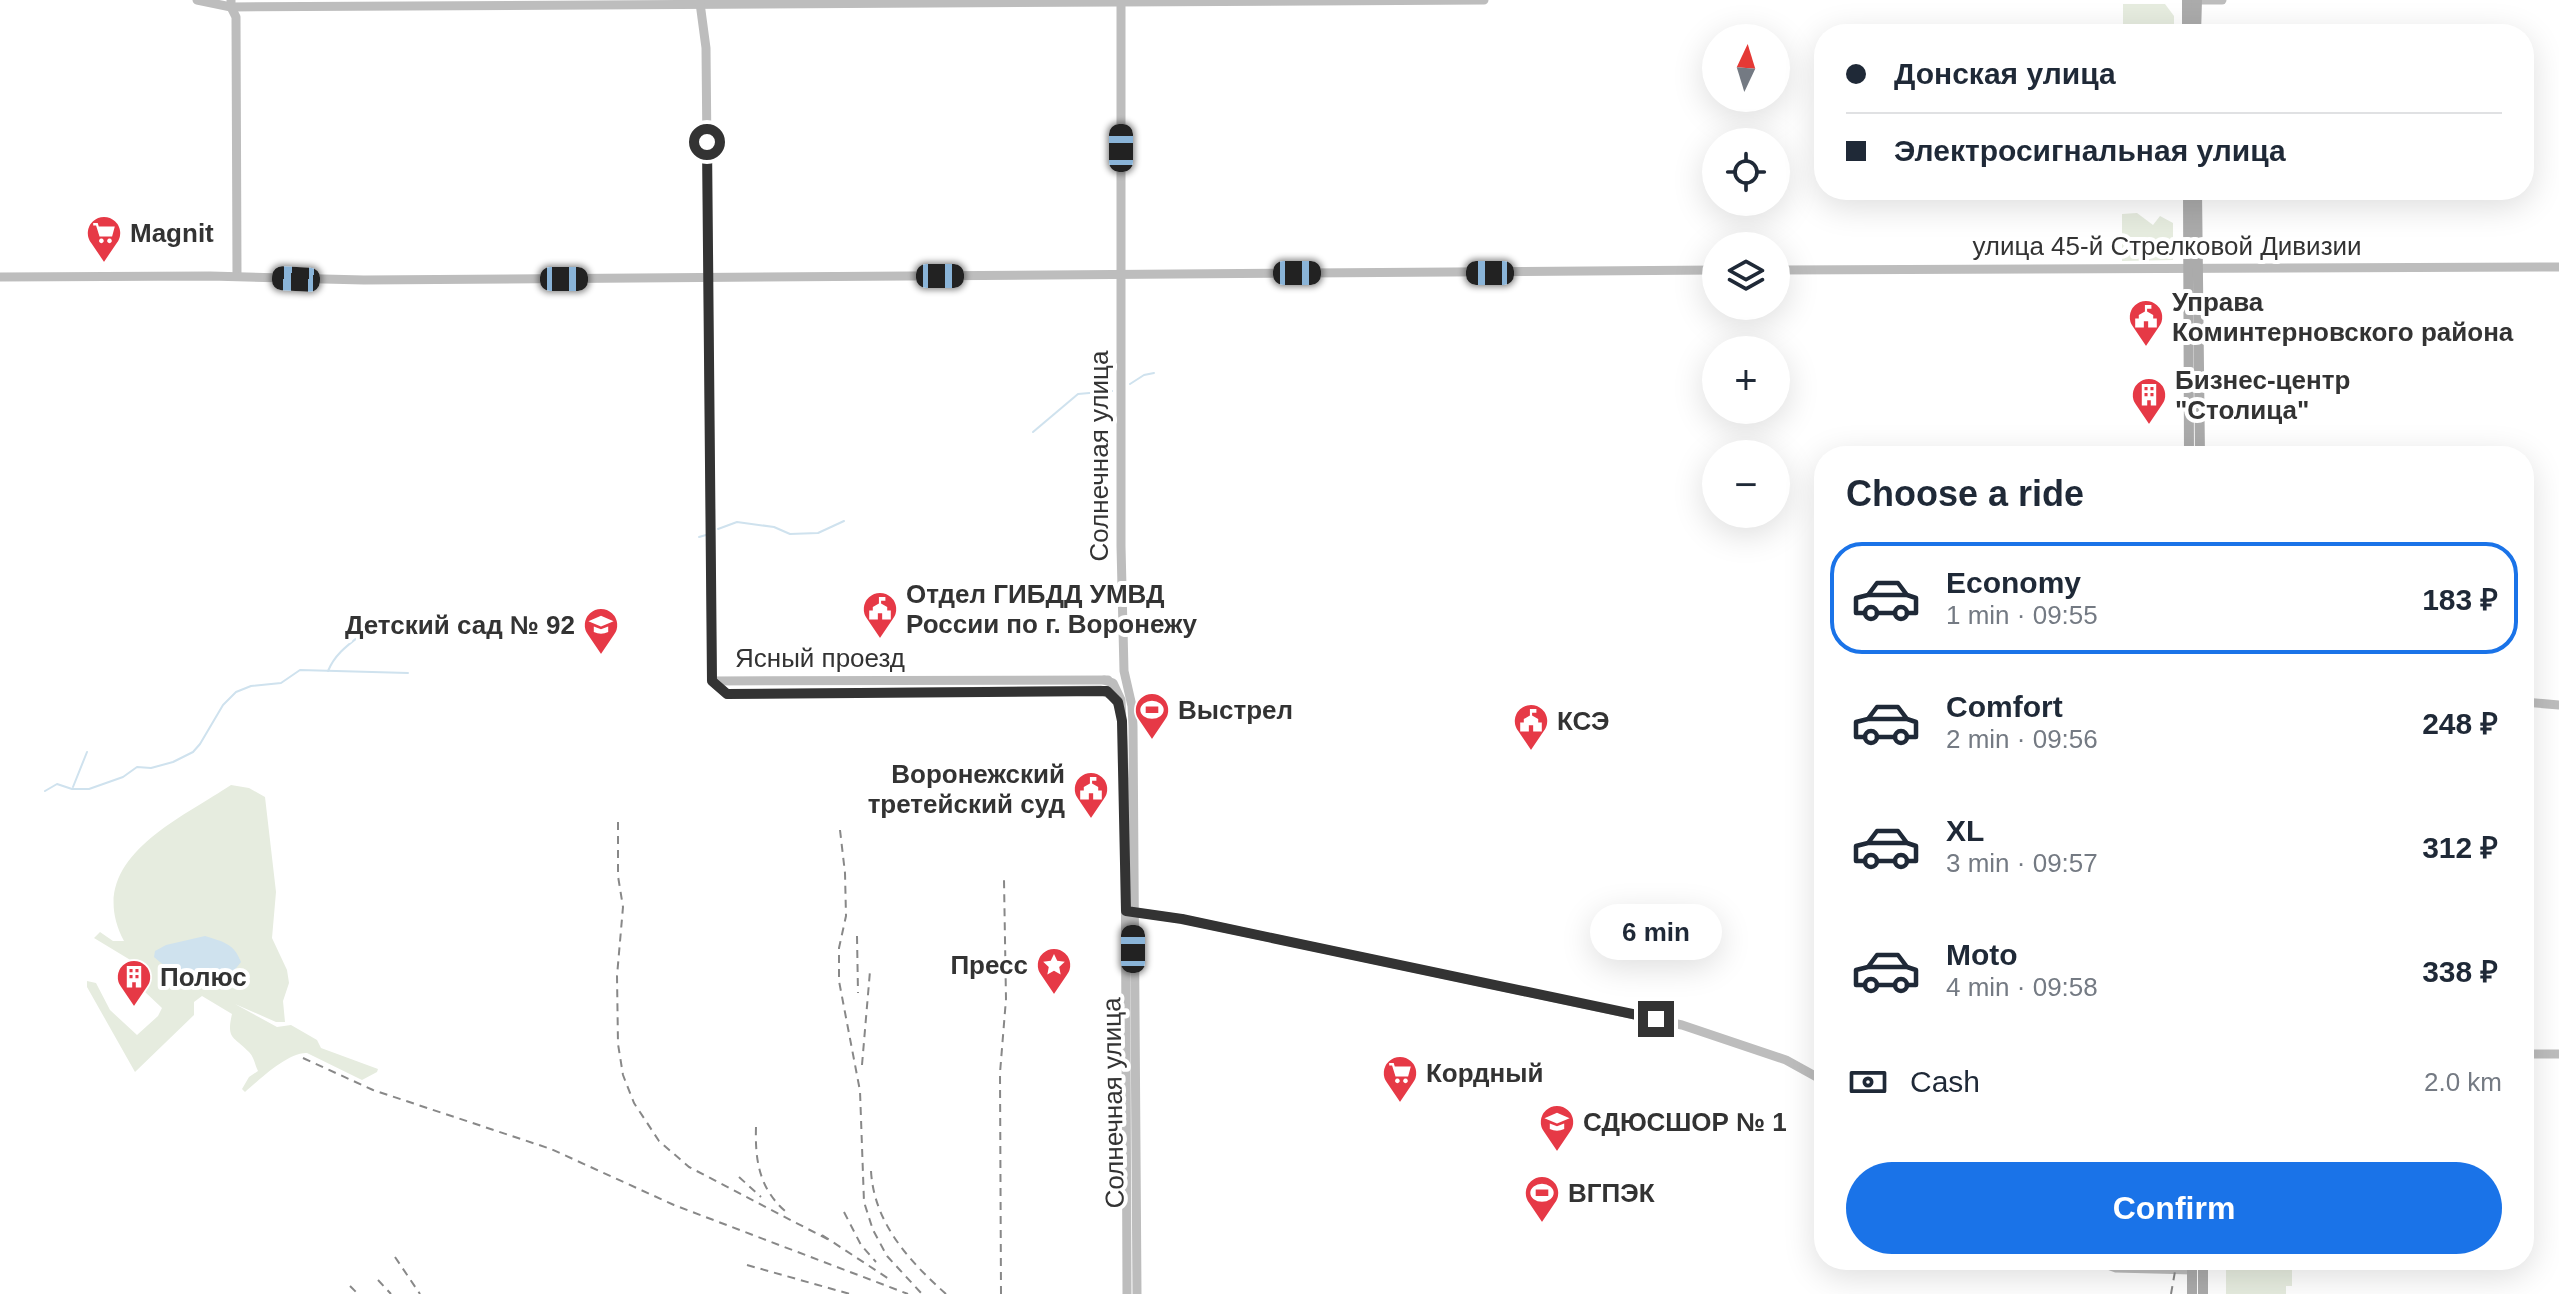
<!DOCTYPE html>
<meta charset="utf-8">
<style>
body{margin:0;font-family:Helvetica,sans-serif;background:#f6f6f7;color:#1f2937;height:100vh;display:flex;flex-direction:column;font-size:30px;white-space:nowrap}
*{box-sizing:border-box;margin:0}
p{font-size:26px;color:#747a83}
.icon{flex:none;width:44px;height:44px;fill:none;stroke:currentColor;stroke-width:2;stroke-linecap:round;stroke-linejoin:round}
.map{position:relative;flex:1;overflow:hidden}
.details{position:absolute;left:1814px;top:446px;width:720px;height:824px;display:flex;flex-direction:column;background:#fff;border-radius:32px;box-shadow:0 8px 32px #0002}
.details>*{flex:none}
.guide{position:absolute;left:1814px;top:24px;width:720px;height:176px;border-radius:32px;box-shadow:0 8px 32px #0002;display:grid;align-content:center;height:176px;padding:0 32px;background:#fff}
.needle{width:52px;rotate:4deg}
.tools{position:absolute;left:1702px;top:24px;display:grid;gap:16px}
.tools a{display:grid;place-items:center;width:88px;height:88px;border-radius:50%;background:#fff;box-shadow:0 8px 32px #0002;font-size:40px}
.end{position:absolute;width:36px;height:36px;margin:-18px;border:10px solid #333;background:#fff;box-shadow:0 0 0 4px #fff}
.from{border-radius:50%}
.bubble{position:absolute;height:56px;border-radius:28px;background:#fff;box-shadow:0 8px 32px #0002;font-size:26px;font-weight:600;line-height:56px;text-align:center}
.car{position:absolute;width:24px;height:48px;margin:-24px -12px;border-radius:10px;box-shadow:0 0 6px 2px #0007;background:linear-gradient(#222 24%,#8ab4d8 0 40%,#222 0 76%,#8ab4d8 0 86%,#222 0)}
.guide b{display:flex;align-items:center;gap:28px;height:76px;font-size:30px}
.guide b+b{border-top:2px solid #e0e1e3}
.guide i{width:20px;height:20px;background:#1f2937}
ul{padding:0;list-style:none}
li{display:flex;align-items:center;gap:24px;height:112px;margin:0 16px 12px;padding:0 16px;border:4px solid transparent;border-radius:32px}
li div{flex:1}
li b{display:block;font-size:30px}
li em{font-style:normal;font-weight:600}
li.active{border-color:#1a73e8}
li>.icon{width:72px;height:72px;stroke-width:1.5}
h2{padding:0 32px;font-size:36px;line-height:96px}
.pay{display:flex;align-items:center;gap:20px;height:88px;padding:0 32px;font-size:30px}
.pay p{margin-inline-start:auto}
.cta{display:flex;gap:16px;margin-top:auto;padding:16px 32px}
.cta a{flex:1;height:92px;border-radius:48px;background:#1a73e8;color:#fff;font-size:32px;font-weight:600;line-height:92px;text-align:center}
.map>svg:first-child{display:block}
.green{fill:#e6ecdf}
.water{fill:#cfe2ee}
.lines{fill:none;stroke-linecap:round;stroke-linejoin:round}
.stream{stroke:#cfe2ee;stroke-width:2}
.secondary{stroke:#bdbdbd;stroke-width:9}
.primary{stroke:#ababab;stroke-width:10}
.rail{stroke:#888;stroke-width:2;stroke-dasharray:8 6;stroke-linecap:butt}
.route{stroke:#333;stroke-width:10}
.labels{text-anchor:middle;stroke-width:8;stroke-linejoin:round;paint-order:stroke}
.poi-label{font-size:26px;font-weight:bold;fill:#333;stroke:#fff;text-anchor:start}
.street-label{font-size:26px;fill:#333;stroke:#fff}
</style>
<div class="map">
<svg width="2559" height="1294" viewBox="0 0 2559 1294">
<rect width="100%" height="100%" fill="#fff"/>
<g class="green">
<path d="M2123,4H2165L2174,16V34H2123Z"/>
<path d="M2137,213L2153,225L2160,216L2173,223V260L2122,261V214Z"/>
<path d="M231,785L249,788L265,797L276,892L272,938L287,970L289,983L283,1001L285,1022H276L235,1004L277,1027L291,1025L317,1040L321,1048L378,1069L377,1072L362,1080L307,1053C288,1052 259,1080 245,1092L242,1089L249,1077L258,1071C255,1065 254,1057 249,1052C234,1036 226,1040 232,1014L202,996L194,1002V1015L135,1072L87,987V981L96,983L110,1010L137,1035L158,1016L162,1008L126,974L132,961L94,938L100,932L113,941H124C82,861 177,821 231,785Z"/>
<path d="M2226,1260H2260V1265H2270L2271,1261H2292V1286H2286V1294H2226Z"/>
</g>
<path class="water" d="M205,936C223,942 234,943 241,962C213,1000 184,983 154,957L155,951L166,945Z"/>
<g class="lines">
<g class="stream">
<path d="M1130,384L1144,375L1154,373"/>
<path d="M1033,432L1078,394L1112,391"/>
<path d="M718,529L737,522L774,527L790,534L818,533L844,521"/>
<path d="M699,537L706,535"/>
<path d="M328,671C335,654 348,645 362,634"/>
<path d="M73,787L87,752"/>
<path d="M45,791L57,784L72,789H89L123,777L137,767L151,768L173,762L193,752L200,744L223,705L236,692L251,686L281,683L300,670L408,673"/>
</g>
<g class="secondary">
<path d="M197,0L231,7L1484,0"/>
<path d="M231,0V7L236,17L237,276"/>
<path d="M1121,0V546L1124,671L1132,706L1133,726L1137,1294"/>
<path d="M2197,0H2222"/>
<path d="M700,3L706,48L712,681"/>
<path d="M1776,270L2559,267"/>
<path d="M0,277L210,276L364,280L1716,270"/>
<path d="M1104,680L1113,683L1121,700L1125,790L1127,1294"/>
<path d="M712,681L727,694L1101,690L1113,696L1120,707"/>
<path d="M712,681L1108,680"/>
<path d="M2524,702L2559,705"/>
<path d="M1126,911L1182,919L1682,1025L1786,1060L1824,1081"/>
<path d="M2524,1054H2559"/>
<path d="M2094,1260L2116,1268L2192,1270"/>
</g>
<g class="primary">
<path d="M2187,0V34"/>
<path d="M2196,34L2197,0"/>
<path d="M2188,190L2189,456"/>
<path d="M2197,190L2200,456"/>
<path d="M2192,1260V1294"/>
<path d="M2203,1260V1294"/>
</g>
<g class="rail">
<path d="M618,822V876L623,907L617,976L618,1044L623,1075L634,1103L659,1141L689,1167L829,1240"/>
<path d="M840,830L845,873L846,916L839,948V981L860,1091L864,1202L873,1230L887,1256L922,1294"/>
<path d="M857,936L858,993"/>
<path d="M303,1058L373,1090L551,1149L674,1205L908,1294"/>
<path d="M862,1065L870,971"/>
<path d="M756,1127C755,1160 759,1188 785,1211"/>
<path d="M871,1171C874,1223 909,1261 946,1294"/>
<path d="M739,1177L761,1197"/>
<path d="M844,1212L861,1245L876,1262"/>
<path d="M822,1235L889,1279"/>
<path d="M395,1257L420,1294"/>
<path d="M747,1265L850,1294"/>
<path d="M378,1280L391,1294"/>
<path d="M350,1286L358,1294"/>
<path d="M1001,1294L1000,1073L1006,999L1004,880"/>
<path d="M2171,1294L2177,1260"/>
</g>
</g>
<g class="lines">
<path class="route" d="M707,142L712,681L727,694L1107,691L1118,702L1122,721L1126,911L1182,919L1656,1019"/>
</g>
<defs>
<symbol id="supermarket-pin" viewBox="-11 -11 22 30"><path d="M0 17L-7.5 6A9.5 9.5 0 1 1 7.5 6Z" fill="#e63946" stroke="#fff"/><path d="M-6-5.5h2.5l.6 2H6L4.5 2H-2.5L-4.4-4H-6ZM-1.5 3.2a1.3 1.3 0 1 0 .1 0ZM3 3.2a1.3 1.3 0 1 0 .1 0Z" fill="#fff"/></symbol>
<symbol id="civic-pin" viewBox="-11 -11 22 30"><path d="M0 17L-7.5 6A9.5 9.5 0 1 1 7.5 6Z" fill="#e63946" stroke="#fff"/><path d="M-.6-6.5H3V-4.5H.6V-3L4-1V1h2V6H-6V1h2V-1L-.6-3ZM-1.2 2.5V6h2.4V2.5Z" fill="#fff"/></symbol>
<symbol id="building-pin" viewBox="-11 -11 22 30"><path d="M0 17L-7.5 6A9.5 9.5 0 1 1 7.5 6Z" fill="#e63946" stroke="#fff"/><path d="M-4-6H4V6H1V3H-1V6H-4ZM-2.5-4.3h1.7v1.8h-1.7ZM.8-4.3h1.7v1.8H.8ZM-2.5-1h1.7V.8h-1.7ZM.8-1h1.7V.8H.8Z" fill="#fff"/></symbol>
<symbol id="school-pin" viewBox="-11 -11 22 30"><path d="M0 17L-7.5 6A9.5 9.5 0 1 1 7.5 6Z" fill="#e63946" stroke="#fff"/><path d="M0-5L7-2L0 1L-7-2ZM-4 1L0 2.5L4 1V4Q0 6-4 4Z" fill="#fff"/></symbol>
<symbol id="stadium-pin" viewBox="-11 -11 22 30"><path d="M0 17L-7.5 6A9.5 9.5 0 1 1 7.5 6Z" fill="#e63946" stroke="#fff"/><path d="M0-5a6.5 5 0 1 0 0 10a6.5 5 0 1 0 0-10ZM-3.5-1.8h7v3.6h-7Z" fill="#fff"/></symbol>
<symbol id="sight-pin" viewBox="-11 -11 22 30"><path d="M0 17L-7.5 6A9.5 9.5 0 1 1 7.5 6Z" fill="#e63946" stroke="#fff"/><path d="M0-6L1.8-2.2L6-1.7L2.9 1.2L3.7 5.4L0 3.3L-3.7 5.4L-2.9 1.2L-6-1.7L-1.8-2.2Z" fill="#fff"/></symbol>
</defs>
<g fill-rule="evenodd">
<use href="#supermarket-pin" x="84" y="213" width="40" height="54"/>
<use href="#civic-pin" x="2126" y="297" width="40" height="54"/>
<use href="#building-pin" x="2129" y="375" width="40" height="54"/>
<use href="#civic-pin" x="860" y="589" width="40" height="54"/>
<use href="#school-pin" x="581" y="605" width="40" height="54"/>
<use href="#stadium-pin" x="1132" y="690" width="40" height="54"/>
<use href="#civic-pin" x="1511" y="701" width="40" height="54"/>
<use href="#civic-pin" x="1071" y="769" width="40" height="54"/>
<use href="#sight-pin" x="1034" y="945" width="40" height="54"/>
<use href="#building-pin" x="114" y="957" width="40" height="54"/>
<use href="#supermarket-pin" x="1380" y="1053" width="40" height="54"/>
<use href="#school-pin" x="1537" y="1102" width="40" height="54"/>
<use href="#stadium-pin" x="1522" y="1173" width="40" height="54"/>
</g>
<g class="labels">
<g class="poi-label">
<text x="130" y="242">Magnit</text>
<text x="2172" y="311">Управа<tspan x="2172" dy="30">Коминтерновского района</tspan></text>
<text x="2175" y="389">Бизнес-центр<tspan x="2175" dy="30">"Столица"</tspan></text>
<text x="906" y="603">Отдел ГИБДД УМВД<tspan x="906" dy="30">России по г. Воронежу</tspan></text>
<text x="575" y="634" text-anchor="end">Детский сад № 92</text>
<text x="1178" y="719">Выстрел</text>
<text x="1557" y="730">КСЭ</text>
<text x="1065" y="783" text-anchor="end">Воронежский<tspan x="1065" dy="30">третейский суд</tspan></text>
<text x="1028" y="974" text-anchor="end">Пресс</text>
<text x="160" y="986">Полюс</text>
<text x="1426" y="1082">Кордный</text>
<text x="1583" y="1131">СДЮСШОР № 1</text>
<text x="1568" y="1202">ВГПЭК</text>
</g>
<g class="street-label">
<text x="2167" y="255">улица 45-й Стрелковой Дивизии</text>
<text transform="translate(1099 456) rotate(-90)" y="9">Солнечная улица</text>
<text x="820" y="667">Ясный проезд</text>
<text transform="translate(1113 1103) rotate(-91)" y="9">Солнечная улица</text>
</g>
</g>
</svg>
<div class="tools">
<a><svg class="needle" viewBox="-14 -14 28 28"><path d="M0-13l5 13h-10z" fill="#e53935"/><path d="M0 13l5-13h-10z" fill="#747a83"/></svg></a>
<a><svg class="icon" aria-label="locate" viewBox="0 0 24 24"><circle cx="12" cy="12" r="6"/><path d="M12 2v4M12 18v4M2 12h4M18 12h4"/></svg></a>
<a><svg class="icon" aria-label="layers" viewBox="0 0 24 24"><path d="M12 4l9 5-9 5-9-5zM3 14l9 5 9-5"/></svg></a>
<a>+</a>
<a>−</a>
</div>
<i class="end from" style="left:707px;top:142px"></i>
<i class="end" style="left:1656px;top:1019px"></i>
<div class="bubble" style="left:1590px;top:904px;width:132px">6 min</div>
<i class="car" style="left:1121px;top:148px;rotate:0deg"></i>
<i class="car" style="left:1297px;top:273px;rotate:90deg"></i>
<i class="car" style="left:1490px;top:273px;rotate:270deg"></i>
<i class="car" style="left:940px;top:276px;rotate:90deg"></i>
<i class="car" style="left:296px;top:279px;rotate:273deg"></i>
<i class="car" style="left:564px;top:279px;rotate:90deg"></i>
<i class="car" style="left:1133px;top:949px;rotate:0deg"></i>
<div class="guide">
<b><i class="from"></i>Донская улица</b>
<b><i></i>Электросигнальная улица</b>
</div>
<section class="details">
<h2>Choose a ride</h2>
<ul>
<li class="active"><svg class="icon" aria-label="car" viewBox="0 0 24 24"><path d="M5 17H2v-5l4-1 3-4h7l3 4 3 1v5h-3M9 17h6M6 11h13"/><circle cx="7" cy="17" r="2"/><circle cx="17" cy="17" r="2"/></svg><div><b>Economy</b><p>1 min · 09:55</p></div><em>183 ₽</em></li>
<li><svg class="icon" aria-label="car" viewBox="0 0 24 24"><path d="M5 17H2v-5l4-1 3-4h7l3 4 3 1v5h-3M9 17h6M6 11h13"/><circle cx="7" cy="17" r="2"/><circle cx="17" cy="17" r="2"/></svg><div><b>Comfort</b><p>2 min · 09:56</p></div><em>248 ₽</em></li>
<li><svg class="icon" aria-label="car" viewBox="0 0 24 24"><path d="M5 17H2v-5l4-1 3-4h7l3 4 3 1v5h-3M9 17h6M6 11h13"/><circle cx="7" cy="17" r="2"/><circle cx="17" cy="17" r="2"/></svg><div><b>XL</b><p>3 min · 09:57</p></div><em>312 ₽</em></li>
<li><svg class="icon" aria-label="car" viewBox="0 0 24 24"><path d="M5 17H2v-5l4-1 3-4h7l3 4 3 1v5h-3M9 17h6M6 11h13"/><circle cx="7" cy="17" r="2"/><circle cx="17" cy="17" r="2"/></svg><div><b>Moto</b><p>4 min · 09:58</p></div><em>338 ₽</em></li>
</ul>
<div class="pay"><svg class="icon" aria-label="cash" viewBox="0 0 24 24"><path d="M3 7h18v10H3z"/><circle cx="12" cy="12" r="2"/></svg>Cash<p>2.0 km</p></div>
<div class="cta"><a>Confirm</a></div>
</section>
</div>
